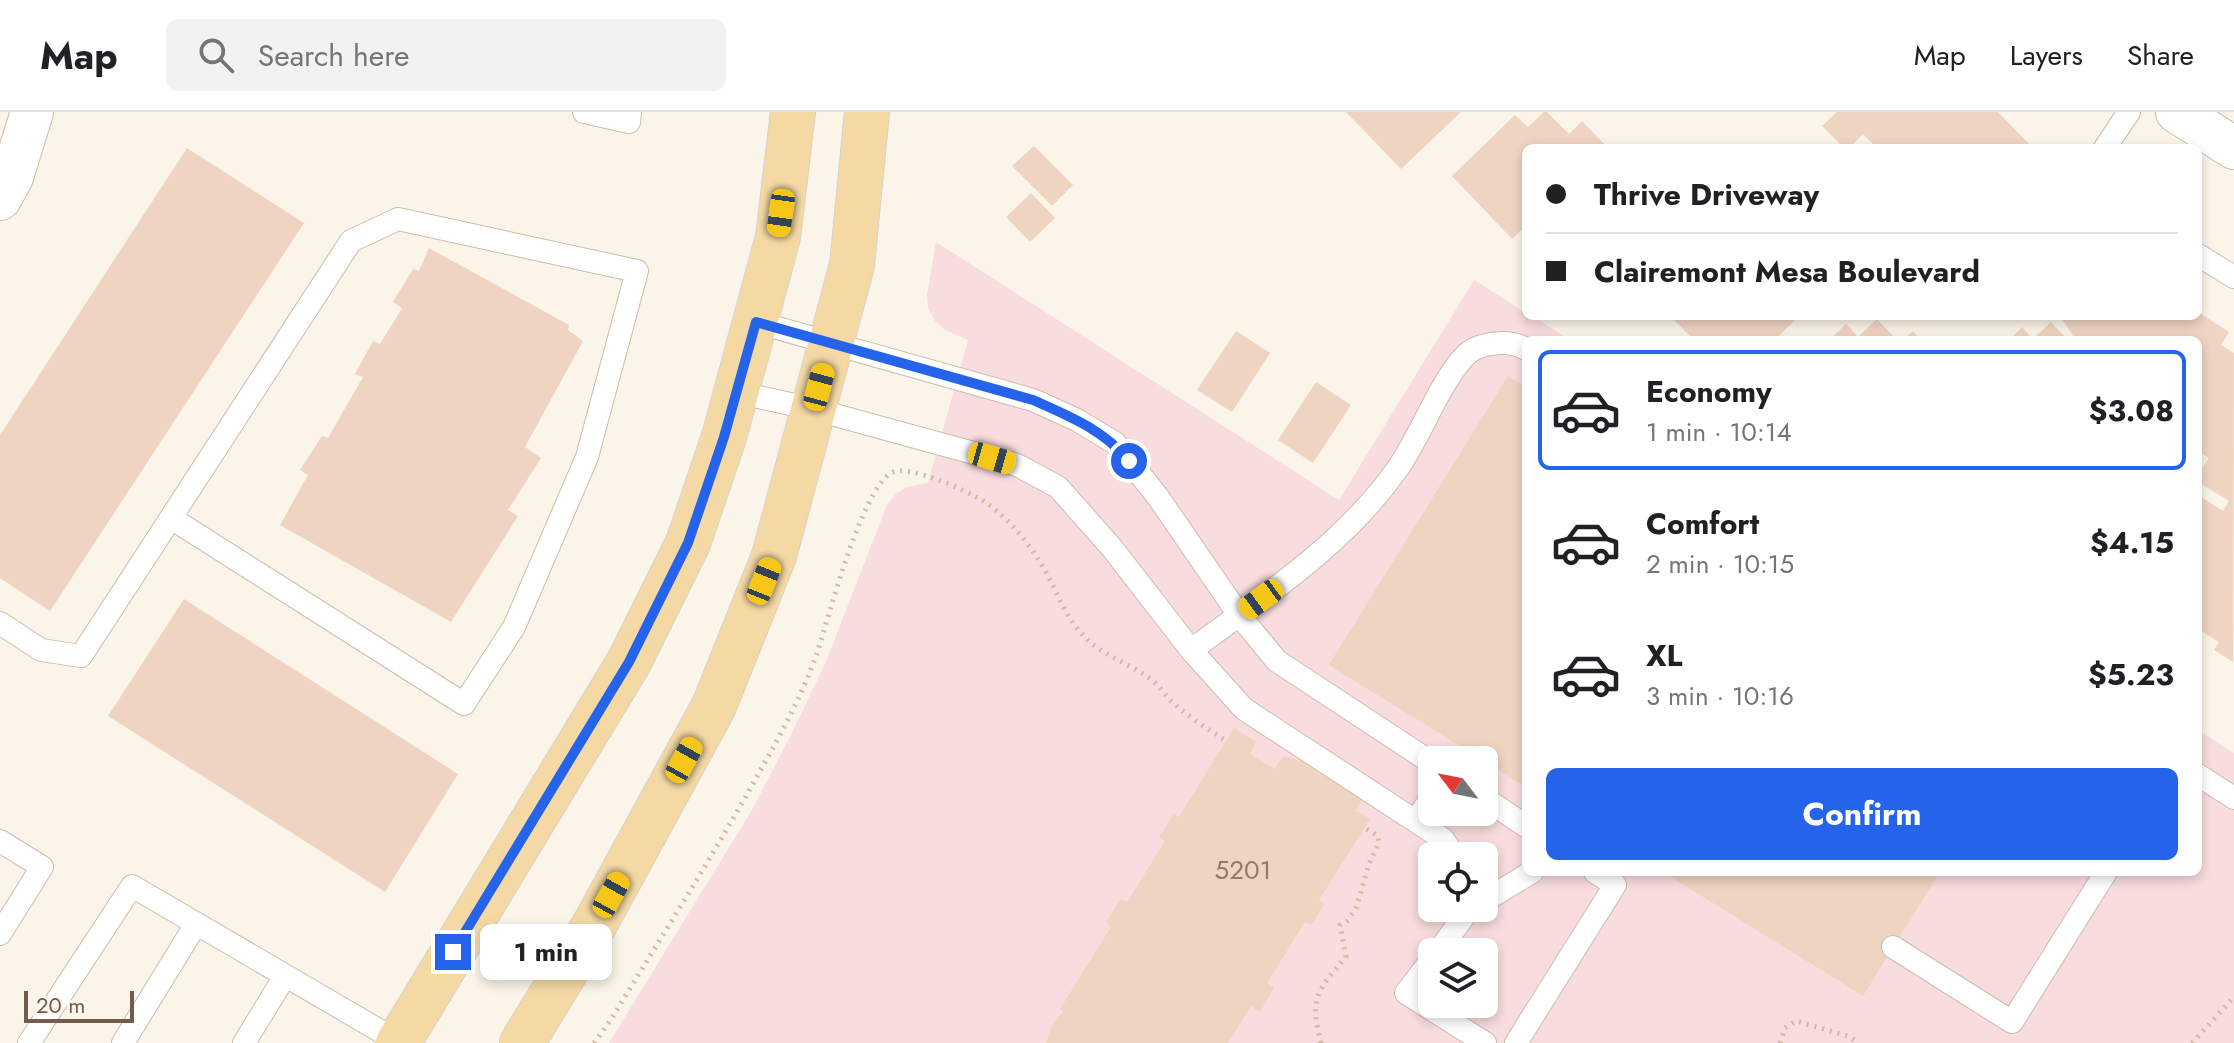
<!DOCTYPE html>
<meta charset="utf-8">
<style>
body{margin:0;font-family:Jost,sans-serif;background:#f2f2f2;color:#202124;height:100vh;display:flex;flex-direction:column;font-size:30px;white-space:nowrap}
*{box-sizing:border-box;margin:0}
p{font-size:26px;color:#757577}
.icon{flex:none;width:44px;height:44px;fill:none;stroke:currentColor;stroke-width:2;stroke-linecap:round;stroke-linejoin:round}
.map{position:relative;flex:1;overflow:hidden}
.sheet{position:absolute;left:1522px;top:224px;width:680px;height:540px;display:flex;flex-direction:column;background:#fff;border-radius:12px;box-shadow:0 4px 12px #0003}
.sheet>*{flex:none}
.banner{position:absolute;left:1522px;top:32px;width:680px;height:176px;border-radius:12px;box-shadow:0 4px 12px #0003;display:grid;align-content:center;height:176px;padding:0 24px;background:#fff}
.needle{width:52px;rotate:302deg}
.buttons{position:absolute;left:1418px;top:634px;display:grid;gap:16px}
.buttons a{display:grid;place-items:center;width:80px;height:80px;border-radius:12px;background:#fff;box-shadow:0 4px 12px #0003;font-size:40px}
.scale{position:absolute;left:24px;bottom:20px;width:110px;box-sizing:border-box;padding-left:8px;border:4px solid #745c4d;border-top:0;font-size:22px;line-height:28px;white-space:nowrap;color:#745c4d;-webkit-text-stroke:6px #fef8ee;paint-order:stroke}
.end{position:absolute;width:36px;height:36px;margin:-18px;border:10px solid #2563eb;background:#fff;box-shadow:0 0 0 4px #fff}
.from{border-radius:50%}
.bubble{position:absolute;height:56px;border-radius:12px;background:#fff;box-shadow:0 4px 12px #0003;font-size:26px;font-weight:700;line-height:56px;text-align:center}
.car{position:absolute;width:24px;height:48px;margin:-24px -12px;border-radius:10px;box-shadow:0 0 6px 2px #0007;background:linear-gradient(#f5c518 24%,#345 0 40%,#f5c518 0 76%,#345 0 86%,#f5c518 0)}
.banner b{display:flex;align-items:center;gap:28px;height:76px;font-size:30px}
.banner b+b{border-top:2px solid #e0e0e0}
.banner i{width:20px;height:20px;background:#202124}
ul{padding:14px 0 0;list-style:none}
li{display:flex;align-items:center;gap:24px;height:120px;margin:0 16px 12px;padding:0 8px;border:4px solid transparent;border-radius:12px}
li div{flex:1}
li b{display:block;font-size:30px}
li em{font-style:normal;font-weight:700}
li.on{border-color:#2563eb}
li>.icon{width:72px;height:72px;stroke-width:1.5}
.primary-button{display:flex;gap:16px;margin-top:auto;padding:16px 24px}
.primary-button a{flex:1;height:92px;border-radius:12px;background:#2563eb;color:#fff;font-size:32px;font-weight:700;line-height:92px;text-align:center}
header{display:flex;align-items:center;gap:48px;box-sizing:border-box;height:112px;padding:0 40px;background:#fff;border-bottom:2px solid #e0e0e0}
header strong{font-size:38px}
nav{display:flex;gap:44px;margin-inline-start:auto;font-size:28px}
.search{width:560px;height:72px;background:#f2f2f2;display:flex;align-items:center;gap:20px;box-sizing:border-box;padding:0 28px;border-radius:12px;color:#757577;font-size:30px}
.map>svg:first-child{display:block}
.medical{fill:#f8dcde;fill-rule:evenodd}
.building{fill:#efd4c1}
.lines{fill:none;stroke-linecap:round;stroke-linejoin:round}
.service-casing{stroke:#ccbcae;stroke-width:24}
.minor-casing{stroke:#ccbcae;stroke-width:44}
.primary-casing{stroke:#d8d1cd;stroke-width:46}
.path{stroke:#d4b8a4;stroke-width:5;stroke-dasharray:2 6;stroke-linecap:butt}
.service{stroke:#fff;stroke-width:22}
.minor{stroke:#fff;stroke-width:42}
.primary{stroke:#f5d9a5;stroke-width:44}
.route{stroke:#2563eb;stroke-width:10}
.labels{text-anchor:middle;stroke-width:6;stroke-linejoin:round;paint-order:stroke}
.number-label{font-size:26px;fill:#937a6a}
</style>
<header>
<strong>Map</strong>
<div class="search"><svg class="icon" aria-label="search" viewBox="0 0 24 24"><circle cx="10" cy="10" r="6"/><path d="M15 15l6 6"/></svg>Search here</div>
<nav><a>Map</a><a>Layers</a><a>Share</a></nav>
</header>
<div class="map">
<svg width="2234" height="931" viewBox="0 0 2234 931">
<rect width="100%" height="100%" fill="#fbf4e8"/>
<path class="medical" d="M936,130L1339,388L1474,168L1526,201V204H1532L1570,228H1526V760H2198V618L2234,641V931H609L752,698L790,625L825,552L887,393L896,382L907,375L928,371L968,228L945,218L935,209L928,196L927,183ZM1432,648H1484V700H1432ZM1432,744H1484V796H1432ZM1432,840H1484V892H1432Z"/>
<g class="building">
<path d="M1346,0H1461L1401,57Z"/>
<path d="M1544,0H1547L1569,22L1582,9L1608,36H1526V114L1512,127L1452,64L1515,3L1528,15Z"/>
<path d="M1837,0H1998L2033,36H1877L1863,22L1849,36H1844L1822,14Z"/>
<path d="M1034,34L1073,73L1052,94L1012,54Z"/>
<path d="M187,36L304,111L50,499L0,466V323Z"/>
<path d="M1031,81L1055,106L1030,130L1006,105Z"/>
<path d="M429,136L569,213L568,218L583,229L525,335L541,346L508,398L518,404L451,510L280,413L308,363L300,358L322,324L328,326L363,265L355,262L373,229L380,232L402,196L393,190L413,157L419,159Z"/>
<path d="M2198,200L2229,220L2221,233L2234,241L2233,550L2214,538L2219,530L2198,517V383L2223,399L2229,389L2198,370V363L2209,346L2198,339V228H2076L2060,204H2198Z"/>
<path d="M1674,204H1799L1775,228H1694L1672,206Z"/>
<path d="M1877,207L1897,228H1829L1846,212L1858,225Z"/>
<path d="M2051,210L2066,226L2064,228H2009L2022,215L2033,227Z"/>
<path d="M1236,219L1270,241L1232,300L1197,278Z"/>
<path d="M1913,219L1921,228H1903Z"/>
<path d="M1508,264L1526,275V675L1329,553Z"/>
<path d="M1316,270L1351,293L1313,351L1278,328Z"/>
<path d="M184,487L458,662L385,780L108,604Z"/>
<path d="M1234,616L1256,630L1250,642L1275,657L1283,644L1304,650L1363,687L1355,698L1370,707L1319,788L1325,791L1311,813L1305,810L1267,871L1274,876L1260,900L1251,894L1228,931H1046L1051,916L1063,899L1060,897L1111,815L1106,810L1121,787L1127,790L1165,729L1159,725L1174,702L1179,705Z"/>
<path d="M1663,760H1940L1863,884Z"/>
</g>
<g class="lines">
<defs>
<g id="service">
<path d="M584,0L629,10L630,0"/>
<path d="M2105,36L2129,0"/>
<path d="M2198,143L2234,165"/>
<path d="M756,210L1033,288L1077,308L1115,331L1158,385L1239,503L1277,549L1432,651"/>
<path d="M736,280L813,297L1017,353L1058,375L1112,436L1191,538L1244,597L1443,727L1455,744"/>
<path d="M0,511L41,538L81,544L351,129L398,107L637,159L587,345L514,515L464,592L171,406"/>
<path d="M1191,538C1265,484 1345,432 1398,356C1421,323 1439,272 1464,245C1477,230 1509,227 1526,237"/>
<path d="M2198,663L2234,686"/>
<path d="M1484,686L1526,714"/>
<path d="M1416,709L1432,684"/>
<path d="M0,729L42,755L0,822"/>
<path d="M1484,789L1532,760"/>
<path d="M1893,835L2012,910L2106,760"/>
<path d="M1438,840L1470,796"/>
<path d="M1432,847L1406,881L1485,931"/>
<path d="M29,931L132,774L399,930"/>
<path d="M123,931L196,812"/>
<path d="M244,931L285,864"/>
<path d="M1516,931L1615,773L1595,760"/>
</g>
<g id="minor">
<path d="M2177,0L2234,36"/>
<path d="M0,87L12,65L32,0"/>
</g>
<g id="primary">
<path d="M398,931L629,550L688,431L724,325L778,125L793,0"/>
<path d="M522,931L596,810L714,594L774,444L852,153L867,0"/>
</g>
</defs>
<use href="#service" class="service-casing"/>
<use href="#minor" class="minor-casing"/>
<use href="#primary" class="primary-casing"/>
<g class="path">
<path d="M594,931L612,906C660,827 710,749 755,668C778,627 803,583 818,538C830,501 861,380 891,361C907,351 967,379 982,388C1011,407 1036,439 1051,470C1060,488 1068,507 1082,522C1101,544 1130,551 1152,568C1160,574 1165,584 1172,590C1188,605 1209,617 1226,629"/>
<path d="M1321,931C1309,885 1317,879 1346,845L1340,813L1347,809L1356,797L1369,752L1379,730L1378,724L1365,716"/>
<path d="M1780,931L1785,916L1796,909L1848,924L1859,931"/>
<path d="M2192,931L2234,885"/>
</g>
<use href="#service" class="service"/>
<use href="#minor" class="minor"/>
<use href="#primary" class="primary"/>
</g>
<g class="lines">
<path class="route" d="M453,840L629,550L688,431L724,325L756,210L1033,288C1069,304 1104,318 1129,349"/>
</g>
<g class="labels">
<g class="number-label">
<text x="1243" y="767">5201</text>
</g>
</g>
</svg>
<div class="buttons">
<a><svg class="needle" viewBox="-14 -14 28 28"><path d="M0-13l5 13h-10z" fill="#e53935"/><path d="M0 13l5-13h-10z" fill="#757577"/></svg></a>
<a><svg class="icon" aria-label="locate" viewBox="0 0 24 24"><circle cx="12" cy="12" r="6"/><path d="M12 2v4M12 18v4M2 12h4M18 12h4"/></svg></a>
<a><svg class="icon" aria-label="layers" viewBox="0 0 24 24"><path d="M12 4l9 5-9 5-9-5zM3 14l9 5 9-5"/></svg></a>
</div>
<div class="scale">20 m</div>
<i class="end from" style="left:1129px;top:349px"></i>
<i class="end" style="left:453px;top:840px"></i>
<div class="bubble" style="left:480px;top:812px;width:132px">1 min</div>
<i class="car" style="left:781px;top:101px;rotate:188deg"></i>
<i class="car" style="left:819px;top:275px;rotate:15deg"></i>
<i class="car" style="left:992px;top:346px;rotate:106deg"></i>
<i class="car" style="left:764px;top:469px;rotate:22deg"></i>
<i class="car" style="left:1261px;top:487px;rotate:234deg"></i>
<i class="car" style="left:684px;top:648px;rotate:29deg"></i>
<i class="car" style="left:611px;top:783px;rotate:29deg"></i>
<div class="banner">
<b><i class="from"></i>Thrive Driveway</b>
<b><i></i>Clairemont Mesa Boulevard</b>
</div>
<section class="sheet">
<ul>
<li class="on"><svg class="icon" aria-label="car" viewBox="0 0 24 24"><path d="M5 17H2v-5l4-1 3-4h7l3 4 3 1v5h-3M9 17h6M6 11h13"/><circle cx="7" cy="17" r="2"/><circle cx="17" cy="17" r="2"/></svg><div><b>Economy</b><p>1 min · 10:14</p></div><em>$3.08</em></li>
<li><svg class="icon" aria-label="car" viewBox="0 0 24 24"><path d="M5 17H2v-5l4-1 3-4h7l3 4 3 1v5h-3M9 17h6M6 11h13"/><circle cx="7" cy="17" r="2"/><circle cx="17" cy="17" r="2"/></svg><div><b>Comfort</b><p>2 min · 10:15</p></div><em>$4.15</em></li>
<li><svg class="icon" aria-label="car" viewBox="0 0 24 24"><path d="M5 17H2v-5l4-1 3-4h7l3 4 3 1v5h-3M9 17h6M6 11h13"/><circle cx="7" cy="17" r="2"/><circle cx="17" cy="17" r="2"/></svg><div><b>XL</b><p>3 min · 10:16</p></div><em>$5.23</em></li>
</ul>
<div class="primary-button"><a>Confirm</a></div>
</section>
</div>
